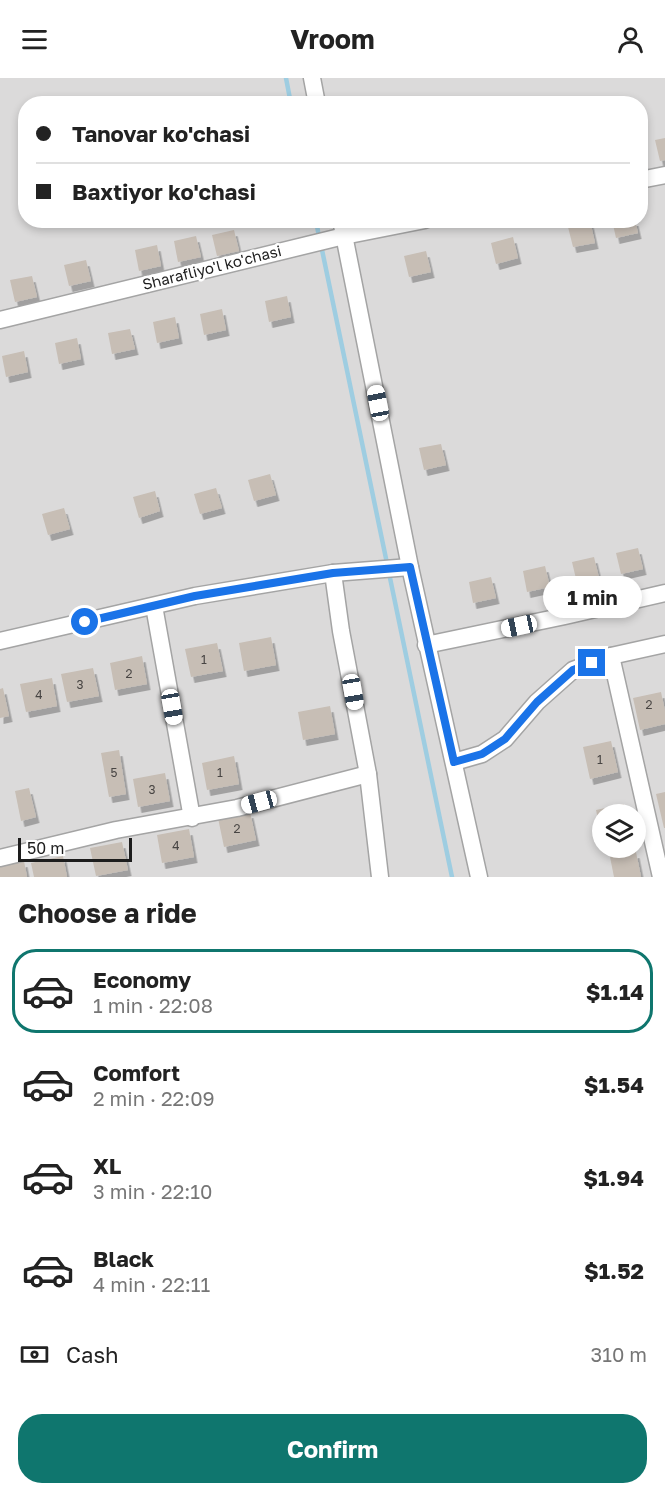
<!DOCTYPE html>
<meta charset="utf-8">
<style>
body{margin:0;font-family:"Golos Text",sans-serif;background:#f6f6f6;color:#222;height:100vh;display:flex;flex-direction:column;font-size:22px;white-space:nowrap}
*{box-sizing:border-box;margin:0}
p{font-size:20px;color:#767676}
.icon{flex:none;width:33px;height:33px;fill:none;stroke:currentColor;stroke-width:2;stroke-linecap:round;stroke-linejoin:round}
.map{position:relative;height:799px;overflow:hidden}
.sheet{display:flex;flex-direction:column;background:#fff;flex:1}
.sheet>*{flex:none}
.top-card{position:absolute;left:18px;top:18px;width:630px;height:132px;border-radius:24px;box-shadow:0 3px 9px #0003;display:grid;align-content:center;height:132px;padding:0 18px;background:#fff}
.tools{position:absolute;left:592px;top:726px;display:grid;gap:12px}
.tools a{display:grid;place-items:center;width:54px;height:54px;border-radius:50%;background:#fff;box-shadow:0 3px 9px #0003;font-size:30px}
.scale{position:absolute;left:18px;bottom:15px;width:114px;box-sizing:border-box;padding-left:6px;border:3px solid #1d1d1d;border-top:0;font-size:16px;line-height:21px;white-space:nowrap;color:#1d1d1d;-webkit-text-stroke:4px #fff;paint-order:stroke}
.end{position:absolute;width:27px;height:27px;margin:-14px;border:8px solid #1a73e8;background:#fff;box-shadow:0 0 0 3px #fff}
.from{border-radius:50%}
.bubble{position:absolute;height:42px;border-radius:21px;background:#fff;box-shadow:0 3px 9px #0003;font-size:20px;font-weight:700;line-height:42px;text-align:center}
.car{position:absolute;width:18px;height:36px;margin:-18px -9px;border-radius:8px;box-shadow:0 0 4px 2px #0007;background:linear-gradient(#fff 24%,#345 0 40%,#fff 0 76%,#345 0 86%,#fff 0)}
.top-card b{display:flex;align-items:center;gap:21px;height:57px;font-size:22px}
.top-card b+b{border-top:2px solid #e0e0e0}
.top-card i{width:15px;height:15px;background:#222}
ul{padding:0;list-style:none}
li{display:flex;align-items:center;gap:18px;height:84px;margin:0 12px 9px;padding:0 6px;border:3px solid transparent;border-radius:24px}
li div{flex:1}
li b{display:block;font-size:22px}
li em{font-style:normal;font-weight:700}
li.current{border-color:#0f766e}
li>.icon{width:54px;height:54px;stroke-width:1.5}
h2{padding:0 18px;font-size:27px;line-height:72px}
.pay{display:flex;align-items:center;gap:15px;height:66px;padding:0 18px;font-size:22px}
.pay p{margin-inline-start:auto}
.primary-button{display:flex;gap:12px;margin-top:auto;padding:12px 18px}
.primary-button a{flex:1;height:69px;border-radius:24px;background:#0f766e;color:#fff;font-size:24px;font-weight:700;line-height:69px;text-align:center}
header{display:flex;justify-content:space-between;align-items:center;height:78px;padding:0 18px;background:#fff;font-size:27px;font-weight:700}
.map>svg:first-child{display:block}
.residential{fill:#dbdada;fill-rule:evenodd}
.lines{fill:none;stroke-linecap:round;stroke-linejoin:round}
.stream{stroke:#9ecde1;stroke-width:4.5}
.building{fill:#c7beb5;filter:url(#shadow)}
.street-casing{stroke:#a4a4a4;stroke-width:19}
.street{stroke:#fff;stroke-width:16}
.route{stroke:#1a73e8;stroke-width:8}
.labels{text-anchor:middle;stroke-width:5;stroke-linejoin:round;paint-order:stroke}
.number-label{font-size:12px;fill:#484543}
.street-label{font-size:15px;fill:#1d1d1d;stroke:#fff}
</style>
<header><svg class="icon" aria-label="menu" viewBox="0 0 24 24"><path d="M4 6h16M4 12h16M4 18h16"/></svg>Vroom<svg class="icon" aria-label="person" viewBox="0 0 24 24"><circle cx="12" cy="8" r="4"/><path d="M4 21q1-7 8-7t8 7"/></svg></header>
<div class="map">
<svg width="665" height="799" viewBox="0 0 665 799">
<defs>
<filter id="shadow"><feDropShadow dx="3.5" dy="6" stdDeviation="0" flood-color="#0004"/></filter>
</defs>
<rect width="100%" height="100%" fill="#efece2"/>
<path class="residential" d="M0,0H665V799H0ZM26,26H640V142H26ZM603,736H636V770H603Z"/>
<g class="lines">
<g class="stream">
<path d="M286,0L291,26"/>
<path d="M316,142L319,159"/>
<path d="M321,167L452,799"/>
</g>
</g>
<g class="building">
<path d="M665,60V82L660,83L655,62Z"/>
<path d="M612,142H635L638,155L616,160Z"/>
<path d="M590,143L595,165L573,169L568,149Z"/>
<path d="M234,152L239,173L217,178L212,157Z"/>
<path d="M196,158L201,179L178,184L174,163Z"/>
<path d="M513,159L518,180L496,186L491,165Z"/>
<path d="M157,167L161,188L139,193L135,172Z"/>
<path d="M426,173L431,194L409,199L404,178Z"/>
<path d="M86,182L91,203L69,208L64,187Z"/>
<path d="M32,198L37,219L15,224L10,202Z"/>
<path d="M287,218L291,239L269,244L265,223Z"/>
<path d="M222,231L226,252L204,257L200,236Z"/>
<path d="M175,239L179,260L157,265L153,244Z"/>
<path d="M130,251L135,271L112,276L108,255Z"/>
<path d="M77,260L81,281L59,286L55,265Z"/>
<path d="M24,273L28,294L6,299L2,278Z"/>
<path d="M441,366L446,387L424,392L419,370Z"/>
<path d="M270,396L276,417L254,423L248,402Z"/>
<path d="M216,410L222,430L200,436L194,416Z"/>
<path d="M155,413L160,433L139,440L133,419Z"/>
<path d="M64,430L70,451L48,457L42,436Z"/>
<path d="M638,470L643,491L621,496L616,475Z"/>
<path d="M594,479L599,500L577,505L572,484Z"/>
<path d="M545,488L550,509L527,514L523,493Z"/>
<path d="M491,499L496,520L473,525L469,504Z"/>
<path d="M271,559L276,587L244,593L239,565Z"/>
<path d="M217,565L223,593L191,599L185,571Z"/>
<path d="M142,578L147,606L115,612L110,585Z"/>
<path d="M93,590L99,618L67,624L61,596Z"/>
<path d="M52,600L57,628L26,634L20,606Z"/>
<path d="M3,610L9,638L0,640V611Z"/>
<path d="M661,614L665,633V646L640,652L633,620Z"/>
<path d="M330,628L335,656L303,662L298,634Z"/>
<path d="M611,663L618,694L590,701L583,669Z"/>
<path d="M119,672L126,716L109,719L101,675Z"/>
<path d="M234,678L239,706L207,712L202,685Z"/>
<path d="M165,695L170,723L138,729L133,701Z"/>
<path d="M29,710L36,739L21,743L15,713Z"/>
<path d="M665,714V750H664L656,716Z"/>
<path d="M624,726L626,736H603L602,760L596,732Z"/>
<path d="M250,734L256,762L224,769L218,740Z"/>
<path d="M189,751L194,779L162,785L157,757Z"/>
<path d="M122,764L128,792L96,798L90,770Z"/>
<path d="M636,774L641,799H614L610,779Z"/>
<path d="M63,778L67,799H34L31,785Z"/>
<path d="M24,783L27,799H0V788Z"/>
</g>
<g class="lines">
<defs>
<g id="street">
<path d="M312,0L317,26"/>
<path d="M640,102L665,97"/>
<path d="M341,142L410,489L479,799"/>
<path d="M0,242L344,158L425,142"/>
<path d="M333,495L341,553L368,696L380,799"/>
<path d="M154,528L192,740"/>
<path d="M0,563L195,518L333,495L410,489"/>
<path d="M426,567L565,538L665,515"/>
<path d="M611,578L661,799"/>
<path d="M454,684L482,676L505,661L537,624L573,592L611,578L665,566"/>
<path d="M0,780L116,752L237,730L368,696"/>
</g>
</defs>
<use href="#street" class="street-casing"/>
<use href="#street" class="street"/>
</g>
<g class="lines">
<path class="route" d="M85,544L195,518L333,495L410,489L454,684L482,676L505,661L537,624L573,592L592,585"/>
</g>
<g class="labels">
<g class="number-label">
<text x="204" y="586">1</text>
<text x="129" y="600">2</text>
<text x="80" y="611">3</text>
<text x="39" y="621">4</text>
<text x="649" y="631">2</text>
<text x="600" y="686">1</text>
<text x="114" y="699">5</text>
<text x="220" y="699">1</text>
<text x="152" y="716">3</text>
<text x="237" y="755">2</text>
<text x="176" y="772">4</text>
</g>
<g class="street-label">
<text transform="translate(212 190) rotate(-14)" y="5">Sharafliyo'l ko'chasi</text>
</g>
</g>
</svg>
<div class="tools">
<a><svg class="icon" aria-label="layers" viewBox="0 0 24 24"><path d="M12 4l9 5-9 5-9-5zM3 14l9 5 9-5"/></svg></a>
</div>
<div class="scale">50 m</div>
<i class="end from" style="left:85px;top:544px"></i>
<i class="end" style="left:592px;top:585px"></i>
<div class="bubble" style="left:543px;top:498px;width:99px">1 min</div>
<i class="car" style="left:378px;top:325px;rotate:349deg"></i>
<i class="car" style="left:519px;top:548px;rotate:258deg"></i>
<i class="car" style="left:353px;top:614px;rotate:170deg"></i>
<i class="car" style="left:172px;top:629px;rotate:170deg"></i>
<i class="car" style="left:259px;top:724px;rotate:255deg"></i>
<div class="top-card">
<b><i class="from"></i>Tanovar ko'chasi</b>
<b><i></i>Baxtiyor ko'chasi</b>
</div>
</div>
<section class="sheet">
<h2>Choose a ride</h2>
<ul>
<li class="current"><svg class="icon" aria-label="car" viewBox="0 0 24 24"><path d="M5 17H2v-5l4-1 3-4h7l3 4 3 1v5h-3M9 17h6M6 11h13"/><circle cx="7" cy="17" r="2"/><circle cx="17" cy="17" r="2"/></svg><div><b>Economy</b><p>1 min · 22:08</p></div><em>$1.14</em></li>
<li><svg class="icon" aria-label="car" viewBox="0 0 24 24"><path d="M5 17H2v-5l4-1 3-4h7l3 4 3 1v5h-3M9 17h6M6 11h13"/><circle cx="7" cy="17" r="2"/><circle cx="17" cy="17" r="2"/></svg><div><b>Comfort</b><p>2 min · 22:09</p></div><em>$1.54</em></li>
<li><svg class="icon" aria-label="car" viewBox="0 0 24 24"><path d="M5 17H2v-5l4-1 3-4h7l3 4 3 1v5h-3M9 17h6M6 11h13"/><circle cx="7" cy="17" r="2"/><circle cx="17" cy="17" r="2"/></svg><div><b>XL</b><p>3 min · 22:10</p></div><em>$1.94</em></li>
<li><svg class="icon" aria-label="car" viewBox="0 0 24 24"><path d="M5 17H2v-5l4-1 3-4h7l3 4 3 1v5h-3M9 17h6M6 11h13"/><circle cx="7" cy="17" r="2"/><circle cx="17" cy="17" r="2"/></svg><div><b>Black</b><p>4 min · 22:11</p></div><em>$1.52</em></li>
</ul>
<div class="pay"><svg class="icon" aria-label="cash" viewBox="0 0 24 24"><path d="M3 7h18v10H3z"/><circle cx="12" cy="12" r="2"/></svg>Cash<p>310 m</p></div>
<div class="primary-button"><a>Confirm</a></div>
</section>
